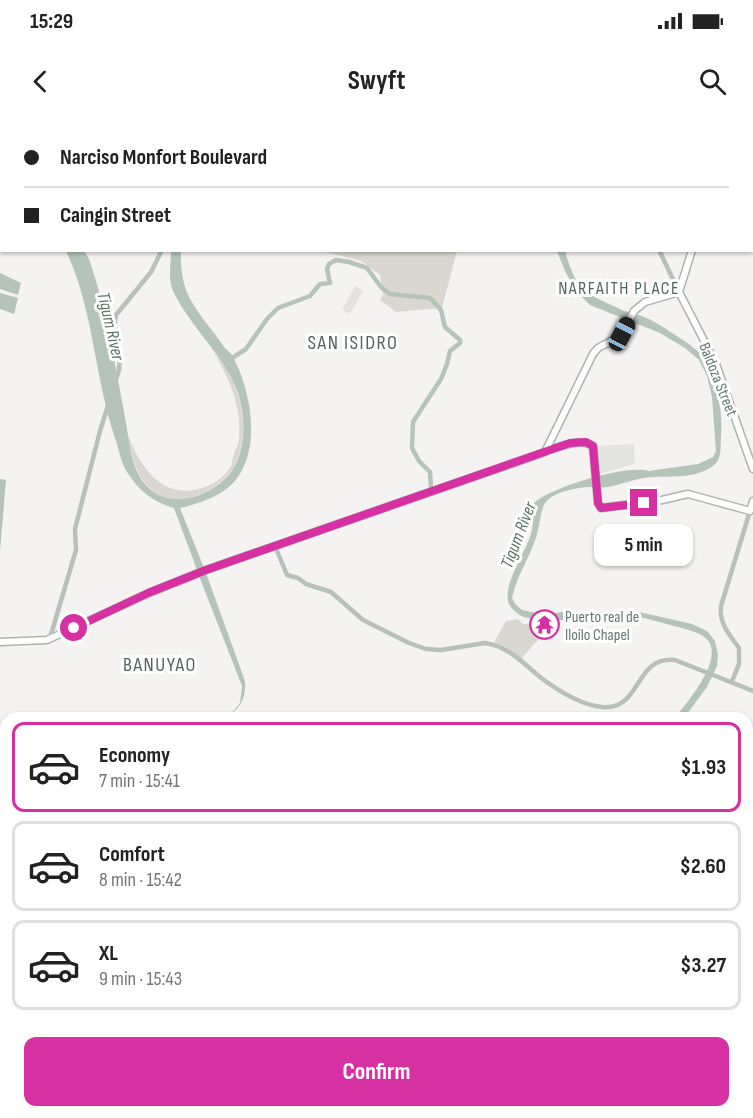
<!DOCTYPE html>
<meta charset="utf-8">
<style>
body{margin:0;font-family:"Sofia Sans Condensed",sans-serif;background:#f2f2f2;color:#222;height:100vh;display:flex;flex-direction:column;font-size:22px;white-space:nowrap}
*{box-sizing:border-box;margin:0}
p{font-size:20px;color:#767676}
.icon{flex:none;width:33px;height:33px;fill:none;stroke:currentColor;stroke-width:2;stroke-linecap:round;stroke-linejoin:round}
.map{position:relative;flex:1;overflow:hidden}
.sheet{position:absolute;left:0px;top:592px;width:753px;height:406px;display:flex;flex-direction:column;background:#fff;border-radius:18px 18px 0 0;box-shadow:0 2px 4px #0004}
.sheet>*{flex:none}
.top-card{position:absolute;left:0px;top:0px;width:753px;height:132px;box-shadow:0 2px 4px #0004;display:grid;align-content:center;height:132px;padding:0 24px;background:#fff}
.end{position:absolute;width:27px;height:27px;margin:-14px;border:8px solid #d630a3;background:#fff;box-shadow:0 0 0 3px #fff}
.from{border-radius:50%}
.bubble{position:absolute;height:42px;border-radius:12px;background:#fff;box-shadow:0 2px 4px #0004;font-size:20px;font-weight:700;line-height:42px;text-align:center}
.car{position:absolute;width:18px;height:36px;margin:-18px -9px;border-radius:8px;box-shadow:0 0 4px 2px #0007;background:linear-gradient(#222 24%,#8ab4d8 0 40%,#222 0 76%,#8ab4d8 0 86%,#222 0)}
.top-card b{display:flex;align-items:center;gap:21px;height:57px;font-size:22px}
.top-card b+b{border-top:2px solid #e0e0e0}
.top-card i{width:15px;height:15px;background:#222}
ul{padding:10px 0 0;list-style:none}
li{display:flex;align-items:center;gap:18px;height:90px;margin:0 12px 9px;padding:0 12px;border:3px solid #e0e0e0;border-radius:12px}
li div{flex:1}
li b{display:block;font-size:22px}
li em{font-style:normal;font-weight:700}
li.active{border-color:#d630a3}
li>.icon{width:54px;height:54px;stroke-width:1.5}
.cta{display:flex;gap:12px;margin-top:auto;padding:12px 24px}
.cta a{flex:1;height:69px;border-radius:12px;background:#d630a3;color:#fff;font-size:24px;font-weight:700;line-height:69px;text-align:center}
.status{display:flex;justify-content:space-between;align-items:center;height:42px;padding:0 30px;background:#fff;direction:ltr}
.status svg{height:16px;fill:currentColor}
header{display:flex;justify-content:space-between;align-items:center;height:78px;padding:0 24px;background:#fff;font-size:27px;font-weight:700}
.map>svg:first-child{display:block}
.built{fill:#e3e3e1}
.green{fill:#dad7d1}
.water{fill:#b4c4b9}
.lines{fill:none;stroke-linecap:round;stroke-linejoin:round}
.stream{stroke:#b4c4b9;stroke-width:1.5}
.river{stroke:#b4c4b9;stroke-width:4.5}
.major-casing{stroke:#abb4b0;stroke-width:9}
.minor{stroke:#b7c0bb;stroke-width:4.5}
.major{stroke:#fff;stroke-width:6}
.route{stroke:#d630a3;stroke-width:8}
.labels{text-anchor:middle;stroke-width:6;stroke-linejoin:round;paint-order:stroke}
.street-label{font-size:16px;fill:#627b6f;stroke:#fff}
.poi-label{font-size:16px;fill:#627b6f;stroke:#fff;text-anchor:start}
.neighbourhood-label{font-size:18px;letter-spacing:1.5px;fill:#53665d;stroke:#fff}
.water-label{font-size:18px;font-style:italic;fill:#5d7766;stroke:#fff}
.quarter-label{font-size:20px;letter-spacing:1.5px;fill:#53665d;stroke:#fff}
</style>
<div class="status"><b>15:29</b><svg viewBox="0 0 49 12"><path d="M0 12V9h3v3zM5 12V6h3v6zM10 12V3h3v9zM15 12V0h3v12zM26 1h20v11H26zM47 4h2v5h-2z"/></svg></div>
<header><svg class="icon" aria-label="back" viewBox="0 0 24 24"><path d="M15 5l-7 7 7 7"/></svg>Swyft<svg class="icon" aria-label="search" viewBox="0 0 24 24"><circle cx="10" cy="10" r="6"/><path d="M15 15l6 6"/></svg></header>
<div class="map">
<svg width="753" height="998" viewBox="0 0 753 998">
<rect width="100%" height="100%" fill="#f5f2f2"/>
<g class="built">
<path d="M355,166L363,170L350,194L342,190Z"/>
<path d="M634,324L635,342L634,344L598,354L596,326Z"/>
</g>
<g class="green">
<path d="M366,0H554L555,1H363Z"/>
<path d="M322,131H457L442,188L396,192L380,180L383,175L380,155L361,141Z"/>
<path d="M213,231C220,241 228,250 233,261C244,287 248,322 234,347C227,358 215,367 203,373C154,396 132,354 127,312C138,343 159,379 199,369C213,365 224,358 232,345C231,336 238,328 239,319C242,285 229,259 213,231Z"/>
<path d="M518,499L523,504L542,503L543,514L521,539L506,527L494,522L506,501Z"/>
</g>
<g class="water">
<path d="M66,131H84L89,139C98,166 106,194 111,222C116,249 121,276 126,303C130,326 131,352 150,369C163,381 181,381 197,376C210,371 225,362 233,349C249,324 245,282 231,257C215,228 190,204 175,175C167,161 171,145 171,131H181C179,179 200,191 224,227C227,231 231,232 233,237C252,272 263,336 230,366C216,378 197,384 180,388L204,448L197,450L174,388C153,382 139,371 127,352C121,343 119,329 115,318C94,256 94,190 66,131Z"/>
<path d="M557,131H565C578,176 586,172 624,191C642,194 656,202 672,213C703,232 714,243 719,280C721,291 722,304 721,316C720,328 723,341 710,348C690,360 665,355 643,358C631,360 620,365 608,367C602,368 596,367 590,367C578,367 560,371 550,378C541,384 541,396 539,406C534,432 517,453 512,478L515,484L522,490L545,495L562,492H639L692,504L707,511L715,521L718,535L717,546L707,567L684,598H675C687,582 730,534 703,516C697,512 686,509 678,507C662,503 645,497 629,496C599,495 552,505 524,497C520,496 513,490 510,486C499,468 528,430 532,410C534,401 533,391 534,383C551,367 627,344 649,351L698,344L713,337L716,331L712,277L707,256L699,240L685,228L660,213L590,185L576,171L565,151Z"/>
<path d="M0,153L21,163L18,175L0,169Z"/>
<path d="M0,173L18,178L14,194L0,189Z"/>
<path d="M0,359L6,360L0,431Z"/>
<path d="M206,453L245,561C246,576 242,586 230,595L240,583L242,566L199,456Z"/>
</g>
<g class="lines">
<path class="stream" d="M115,998L116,993"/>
<path class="river" d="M229,240L246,229L267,199L278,188L310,176L320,164L330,163L327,149L329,144L336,140L349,142L367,148L381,167L390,174L430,178L441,190L445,207L460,220V223L450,231L447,244L441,259L413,302L412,328L419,341L430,352L431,368"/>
<defs>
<g id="major">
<path d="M752,6L753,4"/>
<path d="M679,172L716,244L753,349"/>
<path d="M679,172L692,130"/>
<path d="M547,330C563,327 578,317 593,326L598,383L601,388L662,380L688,374L750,391L753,381"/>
<path d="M0,522L47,520L149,473L206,450L545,332L593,234L598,228L621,216L634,191L645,182L679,172"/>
<path d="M0,789L6,794"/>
<path d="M747,924L753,909"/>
<path d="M747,935L753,937"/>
<path d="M245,993L252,998"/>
<path d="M719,998L720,993"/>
</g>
</defs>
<use href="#major" class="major-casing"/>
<g class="minor">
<path d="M165,0V2"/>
<path d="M614,0L616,2"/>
<path d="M752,62L753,63"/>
<path d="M659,130L679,172"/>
<path d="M275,426L287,455L298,458L306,464L331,472L363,500L409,523L426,529L441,530L485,523C508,526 523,543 540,557C557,570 581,585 602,587C642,591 634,535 675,540L753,571"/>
<path d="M50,518L76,430L75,409L100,311L119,250L120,237L114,208L116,195L151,152L162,130"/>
<path d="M732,561L739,544V528C729,514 719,504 721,486L750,391"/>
<path d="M747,703L753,695"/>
<path d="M747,840L753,843"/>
<path d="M625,998V993"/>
</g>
<use href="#major" class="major"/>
</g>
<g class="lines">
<path class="route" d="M74,508L148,473L206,450L570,323L586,322L593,326L598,383L601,388L644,383"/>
</g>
<defs>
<symbol id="temple-ring" viewBox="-11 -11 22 22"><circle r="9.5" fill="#fff" stroke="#d630a3" stroke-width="1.5"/><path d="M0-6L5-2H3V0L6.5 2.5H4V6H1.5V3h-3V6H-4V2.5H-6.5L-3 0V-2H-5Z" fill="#d630a3"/></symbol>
</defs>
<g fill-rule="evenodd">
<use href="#temple-ring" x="528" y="488" width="33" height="33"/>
</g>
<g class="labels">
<g class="street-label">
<text transform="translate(719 259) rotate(68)" y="6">Baldoza Street</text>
</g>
<g class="poi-label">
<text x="565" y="502">Puerto real de<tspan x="565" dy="18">Iloilo Chapel</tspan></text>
</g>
<g class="neighbourhood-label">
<text x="619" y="174">NARFAITH PLACE</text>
</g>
<g class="water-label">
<text transform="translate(111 206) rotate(77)" y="6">Tigum River</text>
<text transform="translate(518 415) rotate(-69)" y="6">Tigum River</text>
</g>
<g class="quarter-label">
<text x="353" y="229">SAN ISIDRO</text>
<text x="160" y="551">BANUYAO</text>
</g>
</g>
</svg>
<i class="end from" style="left:74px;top:508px"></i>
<i class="end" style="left:644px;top:383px"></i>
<div class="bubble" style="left:594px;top:404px;width:99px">5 min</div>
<i class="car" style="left:622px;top:214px;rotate:28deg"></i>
<div class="top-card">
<b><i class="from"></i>Narciso Monfort Boulevard</b>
<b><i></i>Caingin Street</b>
</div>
<section class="sheet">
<ul>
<li class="active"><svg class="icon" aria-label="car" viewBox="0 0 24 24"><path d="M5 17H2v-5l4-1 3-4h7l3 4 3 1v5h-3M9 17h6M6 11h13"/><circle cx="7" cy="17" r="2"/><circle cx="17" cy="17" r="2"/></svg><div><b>Economy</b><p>7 min · 15:41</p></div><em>$1.93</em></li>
<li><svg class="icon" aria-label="car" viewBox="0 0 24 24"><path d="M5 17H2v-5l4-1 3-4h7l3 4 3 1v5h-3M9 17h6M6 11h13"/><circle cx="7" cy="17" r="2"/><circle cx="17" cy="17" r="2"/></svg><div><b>Comfort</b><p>8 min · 15:42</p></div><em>$2.60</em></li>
<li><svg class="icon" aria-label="car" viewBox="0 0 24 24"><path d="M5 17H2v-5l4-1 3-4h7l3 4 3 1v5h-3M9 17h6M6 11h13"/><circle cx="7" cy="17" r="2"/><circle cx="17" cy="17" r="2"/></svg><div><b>XL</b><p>9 min · 15:43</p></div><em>$3.27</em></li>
</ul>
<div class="cta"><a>Confirm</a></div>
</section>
</div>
